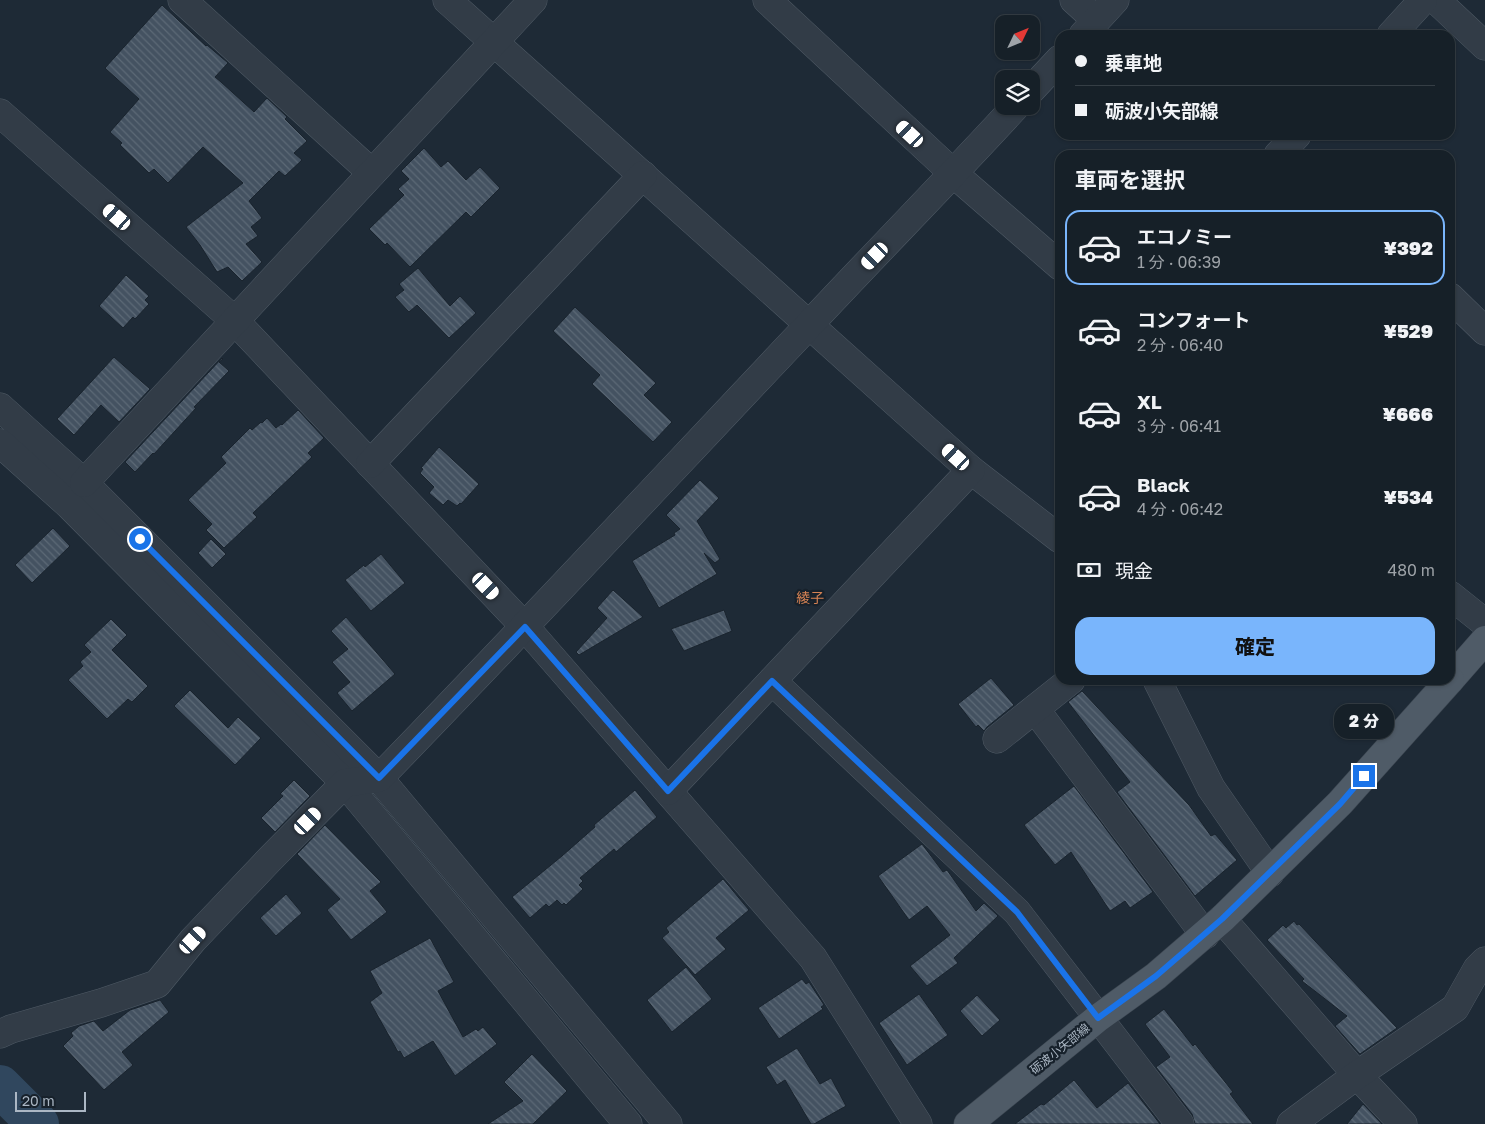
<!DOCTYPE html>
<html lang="ja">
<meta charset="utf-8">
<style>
body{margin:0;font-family:"Golos Text","Noto Sans JP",sans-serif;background:#232d34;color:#f1f3f6;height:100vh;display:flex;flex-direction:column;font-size:19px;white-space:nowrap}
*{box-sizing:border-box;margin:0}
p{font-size:16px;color:#9ea3a8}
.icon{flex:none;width:28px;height:28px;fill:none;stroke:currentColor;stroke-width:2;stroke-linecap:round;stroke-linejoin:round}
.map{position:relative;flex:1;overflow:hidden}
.sheet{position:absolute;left:1055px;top:150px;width:400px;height:535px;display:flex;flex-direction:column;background:#162028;border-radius:15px;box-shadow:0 1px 4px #0004,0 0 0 1px #353e45}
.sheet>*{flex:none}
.top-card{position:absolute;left:1055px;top:30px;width:400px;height:110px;border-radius:15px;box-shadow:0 1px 4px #0004,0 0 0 1px #353e45;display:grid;align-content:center;height:110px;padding:0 20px;background:#162028}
.needle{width:32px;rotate:47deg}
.tools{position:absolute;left:995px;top:15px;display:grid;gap:10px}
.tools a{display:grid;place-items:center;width:45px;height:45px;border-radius:10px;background:#162028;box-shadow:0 1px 4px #0004,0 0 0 1px #353e45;font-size:25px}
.scale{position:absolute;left:15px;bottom:12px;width:71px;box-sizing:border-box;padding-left:5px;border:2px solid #abb7c4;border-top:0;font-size:14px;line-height:18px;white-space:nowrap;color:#abb7c4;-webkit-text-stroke:4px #17212b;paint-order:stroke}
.end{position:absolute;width:22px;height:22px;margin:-11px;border:6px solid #1a73e8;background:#fff;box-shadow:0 0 0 2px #fff}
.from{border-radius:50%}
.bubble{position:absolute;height:35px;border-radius:15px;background:#162028;box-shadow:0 1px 4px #0004,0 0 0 1px #353e45;font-size:16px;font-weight:800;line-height:35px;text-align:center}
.car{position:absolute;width:15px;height:30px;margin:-15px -8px;border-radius:6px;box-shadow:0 0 4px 1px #0007;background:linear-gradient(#fff 24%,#345 0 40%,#fff 0 76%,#345 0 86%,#fff 0)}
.top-card b{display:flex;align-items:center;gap:18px;height:48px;font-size:19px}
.top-card b+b{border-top:1px solid #353e45}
.top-card i{width:12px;height:12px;background:#f1f3f6}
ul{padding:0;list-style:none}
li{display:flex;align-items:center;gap:15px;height:75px;margin:0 10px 8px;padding:0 10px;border:2px solid transparent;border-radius:15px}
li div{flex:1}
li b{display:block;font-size:19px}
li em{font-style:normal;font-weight:800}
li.selected{border-color:#79b5fc}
li>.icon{width:45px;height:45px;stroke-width:1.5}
h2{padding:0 20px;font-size:22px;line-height:60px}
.pay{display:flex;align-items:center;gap:12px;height:55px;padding:0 20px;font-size:19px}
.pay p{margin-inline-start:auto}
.action{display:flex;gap:10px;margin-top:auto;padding:10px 20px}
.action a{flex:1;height:58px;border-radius:15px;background:#79b5fc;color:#111;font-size:20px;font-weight:800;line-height:58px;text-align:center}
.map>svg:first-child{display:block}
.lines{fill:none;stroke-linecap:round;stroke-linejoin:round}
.river{stroke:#30475e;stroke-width:42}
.building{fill:url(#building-back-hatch);stroke:#19232d}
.minor-casing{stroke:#4f5a65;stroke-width:29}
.major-casing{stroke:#3b4550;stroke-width:29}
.minor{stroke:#323c47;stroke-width:28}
.major{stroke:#4f5b67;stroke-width:28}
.route{stroke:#1a73e8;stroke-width:6}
.labels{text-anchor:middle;stroke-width:4.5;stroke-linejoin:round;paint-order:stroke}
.street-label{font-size:12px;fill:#abb7c4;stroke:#17212b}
.neighbourhood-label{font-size:14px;fill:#d78354;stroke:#17212b}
</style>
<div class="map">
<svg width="1485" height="1124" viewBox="0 0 1485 1124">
<defs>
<pattern id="building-back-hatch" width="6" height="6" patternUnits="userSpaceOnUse" patternTransform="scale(1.25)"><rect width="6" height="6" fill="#445261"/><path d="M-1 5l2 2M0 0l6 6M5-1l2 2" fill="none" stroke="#5c6976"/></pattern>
</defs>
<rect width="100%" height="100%" fill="#1e2a36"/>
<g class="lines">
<path class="river" d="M0,1086L38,1124"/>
</g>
<g class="building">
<path d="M162,5L206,46L207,45L228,63L215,77L221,82L254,112L267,98L287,117L285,119L307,141L294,153L302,160L285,176L279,171L249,201L262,218L251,227L258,236L246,244L262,262L242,281L228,267L217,272L200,245L186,227L243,183L203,147L168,183L154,169L149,173L120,145L122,143L110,132L139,99L105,68Z"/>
<path d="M424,148L441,167L448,161L466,180L480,167L500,188L471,217L466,212L410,267L387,243L385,245L369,229L404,195L398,189L409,179L401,171Z"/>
<path d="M418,268L450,306L460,296L476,313L449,338L417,305L409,312L395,297L404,290L399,284Z"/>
<path d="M126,275L149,296L145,300L149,304L135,319L133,317L123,328L99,306Z"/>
<path d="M575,307L656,383L644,395L672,422L653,442L592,384L600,375L553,331Z"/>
<path d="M114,357L150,389L119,422L101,405L74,435L57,419Z"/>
<path d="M222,358L223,359L219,362L229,371L194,407L196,408L154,454L153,453L135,472L125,462Z"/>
<path d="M298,410L324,438L308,453L312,457L253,513L257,517L224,548L206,530L212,524L188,500L226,463L221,457L250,428L252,430L261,422L262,423L267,418L276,428L281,424L282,425Z"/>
<path d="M439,447L479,484L461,504L460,503L457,506L448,500L443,505L429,493L434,487L420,473L423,469L421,468Z"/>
<path d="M700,480L719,498L697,521L720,559L715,563L704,553L717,574L659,608L632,561L675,535L674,533L680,529L666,515Z"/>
<path d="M53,528L70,546L32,583L15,565Z"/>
<path d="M211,539L226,554L212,568L198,553Z"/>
<path d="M381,554L405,583L371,611L345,580L364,565L365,567Z"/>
<path d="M613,590L643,617L579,655L576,652L607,618L597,608Z"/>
<path d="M724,610L732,631L684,651L671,629Z"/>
<path d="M346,617L395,674L352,711L337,693L350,682L332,662L348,649L331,631Z"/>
<path d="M111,619L127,635L112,650L148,686L132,702L128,699L107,719L68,680L83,666L80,662L91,652L84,645Z"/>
<path d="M991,678L1014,705L987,727L984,731L978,725L976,727L958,704Z"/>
<path d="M190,690L228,728L238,717L261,738L235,765L174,706Z"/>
<path d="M1082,691L1189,805L1211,836L1215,834L1237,860L1195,896L1117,792L1130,782L1068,702Z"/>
<path d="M294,780L310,796L275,832L261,818L283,796L280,794Z"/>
<path d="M1074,786L1153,892L1130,908L1125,901L1110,911L1071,852L1055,865L1024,825Z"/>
<path d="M635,790L657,817L616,852L614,849L580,878L583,881L579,885L583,889L566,905L564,903L562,905L557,900L549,907L546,904L530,918L512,897L562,856L595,827L594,825Z"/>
<path d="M325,825L381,882L370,891L387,912L351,940L327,910L340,899L297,854Z"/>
<path d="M922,844L943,872L947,870L976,911L984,903L998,916L954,958L958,963L927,986L910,966L950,935L927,906L909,920L878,876Z"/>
<path d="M723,879L749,910L716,938L726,949L695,975L662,938L669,932L666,928Z"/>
<path d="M286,894L302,913L276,936L260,918Z"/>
<path d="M1294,921L1297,925L1299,924L1397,1028L1360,1054L1335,1026L1347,1016L1302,981L1304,979L1267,940L1283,925L1286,928Z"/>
<path d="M430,938L454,982L438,991L463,1037L476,1029L478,1031L483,1027L497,1044L455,1076L433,1041L404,1058L400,1051L398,1052L370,1002L382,993L370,971Z"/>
<path d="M686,967L712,999L672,1032L647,1000Z"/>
<path d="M802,979L806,984L809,982L824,1005L821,1007L823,1009L779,1039L758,1008Z"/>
<path d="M919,994L948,1035L907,1065L879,1023Z"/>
<path d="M977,995L1000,1020L982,1036L960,1011Z"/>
<path d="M160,1000L169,1012L122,1052L133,1065L104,1090L63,1046L73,1036L71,1033L79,1026L94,1021L103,1031L130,1010Z"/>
<path d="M1164,1009L1193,1046L1195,1044L1233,1092L1230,1094L1253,1124H1195L1192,1114L1156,1067L1170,1057L1145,1024Z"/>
<path d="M797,1048L820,1084L831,1078L846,1106L814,1124H811L785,1080L777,1085L766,1067Z"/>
<path d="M532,1054L567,1091L533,1124H488L523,1101L504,1082Z"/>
<path d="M1074,1080L1097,1108L1128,1083L1160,1124H1015L1041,1104L1044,1105Z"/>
<path d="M1363,1104L1382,1124H1347Z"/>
</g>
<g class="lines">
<defs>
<g id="minor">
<path d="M182,0L372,173"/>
<path d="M447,0L971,470L1060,539"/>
<path d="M767,0L954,174L1060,266"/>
<path d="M1074,0L1096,20"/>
<path d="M1436,0L1485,46"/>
<path d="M1083,35L1115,0"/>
<path d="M1391,35L1423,0"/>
<path d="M1031,90L1060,59"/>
<path d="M0,113L235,321L525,627L813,958L918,1124"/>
<path d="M1278,155L1297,135"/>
<path d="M1450,297L1485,331"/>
<path d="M0,407L84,483L379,778L668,1124"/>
<path d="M0,443L69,505L345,783L628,1124"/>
<path d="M370,464L643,175"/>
<path d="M84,483L533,0"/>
<path d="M1450,595L1485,623"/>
<path d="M1157,680L1211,788L1270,873"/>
<path d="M772,681L1017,912L1180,1124"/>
<path d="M1035,709L1205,935"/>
<path d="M997,739L1071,680"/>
<path d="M668,791L971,470"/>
<path d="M1222,919L1357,1075L1403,1124"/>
<path d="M0,1034L11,1029L101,1003L157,984L193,940L270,859L345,783L379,778C524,629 665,477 808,326C877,252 948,180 1016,106"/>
<path d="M1291,1124L1357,1075L1455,1008L1477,969L1485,961"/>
</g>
<g id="major">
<path d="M1450,680L1485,640"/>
<path d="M968,1124L1098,1018L1156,976L1222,919L1340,803L1450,680"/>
</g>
</defs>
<use href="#minor" class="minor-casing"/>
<use href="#major" class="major-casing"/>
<use href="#minor" class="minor"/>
<use href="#major" class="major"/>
</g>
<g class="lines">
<path class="route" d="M140,539L379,778L525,627L668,791L772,681L1017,912L1098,1018L1156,976L1222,919L1340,804L1364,776"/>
</g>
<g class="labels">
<g class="street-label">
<text transform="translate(1060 1049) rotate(-39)" y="4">砺波小矢部線</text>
</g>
<g class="neighbourhood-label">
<text x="810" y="603">綾子</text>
</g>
</g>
</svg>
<div class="tools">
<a><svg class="needle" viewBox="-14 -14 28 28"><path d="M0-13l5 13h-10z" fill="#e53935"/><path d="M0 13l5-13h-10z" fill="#9ea3a8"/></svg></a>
<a><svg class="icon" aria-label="layers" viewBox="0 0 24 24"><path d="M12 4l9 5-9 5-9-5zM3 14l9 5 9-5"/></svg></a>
</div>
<div class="scale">20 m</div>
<i class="end from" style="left:140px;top:539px"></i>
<i class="end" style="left:1364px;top:776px"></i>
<div class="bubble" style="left:1334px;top:704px;width:60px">2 分</div>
<i class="car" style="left:910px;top:134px;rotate:313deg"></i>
<i class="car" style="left:117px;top:217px;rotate:311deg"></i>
<i class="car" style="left:875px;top:256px;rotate:224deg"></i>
<i class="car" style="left:956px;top:457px;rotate:312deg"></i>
<i class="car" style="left:486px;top:586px;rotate:136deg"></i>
<i class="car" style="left:308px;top:821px;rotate:45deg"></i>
<i class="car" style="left:193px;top:940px;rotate:43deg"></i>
<div class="top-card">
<b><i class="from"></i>乗車地</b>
<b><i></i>砺波小矢部線</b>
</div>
<section class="sheet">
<h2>車両を選択</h2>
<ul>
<li class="selected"><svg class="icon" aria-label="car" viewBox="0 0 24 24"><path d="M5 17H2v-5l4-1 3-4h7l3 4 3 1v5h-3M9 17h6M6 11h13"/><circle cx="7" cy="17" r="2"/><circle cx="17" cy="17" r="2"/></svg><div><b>エコノミー</b><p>1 分 · 06:39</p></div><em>¥392</em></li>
<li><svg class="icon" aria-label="car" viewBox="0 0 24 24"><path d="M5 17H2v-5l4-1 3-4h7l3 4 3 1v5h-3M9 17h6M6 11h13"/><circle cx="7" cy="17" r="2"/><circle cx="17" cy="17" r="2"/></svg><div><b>コンフォート</b><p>2 分 · 06:40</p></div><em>¥529</em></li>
<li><svg class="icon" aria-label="car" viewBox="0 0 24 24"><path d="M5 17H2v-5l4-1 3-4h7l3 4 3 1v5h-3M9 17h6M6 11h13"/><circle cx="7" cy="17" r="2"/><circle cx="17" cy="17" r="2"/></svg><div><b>XL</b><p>3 分 · 06:41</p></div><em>¥666</em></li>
<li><svg class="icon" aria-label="car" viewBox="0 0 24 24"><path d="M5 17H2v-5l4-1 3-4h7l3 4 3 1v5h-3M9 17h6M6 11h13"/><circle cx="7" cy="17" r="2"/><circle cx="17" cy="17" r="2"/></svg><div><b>Black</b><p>4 分 · 06:42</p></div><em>¥534</em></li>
</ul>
<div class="pay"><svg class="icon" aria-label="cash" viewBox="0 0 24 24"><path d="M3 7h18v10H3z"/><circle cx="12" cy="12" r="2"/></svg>現金<p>480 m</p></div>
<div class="action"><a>確定</a></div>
</section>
</div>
